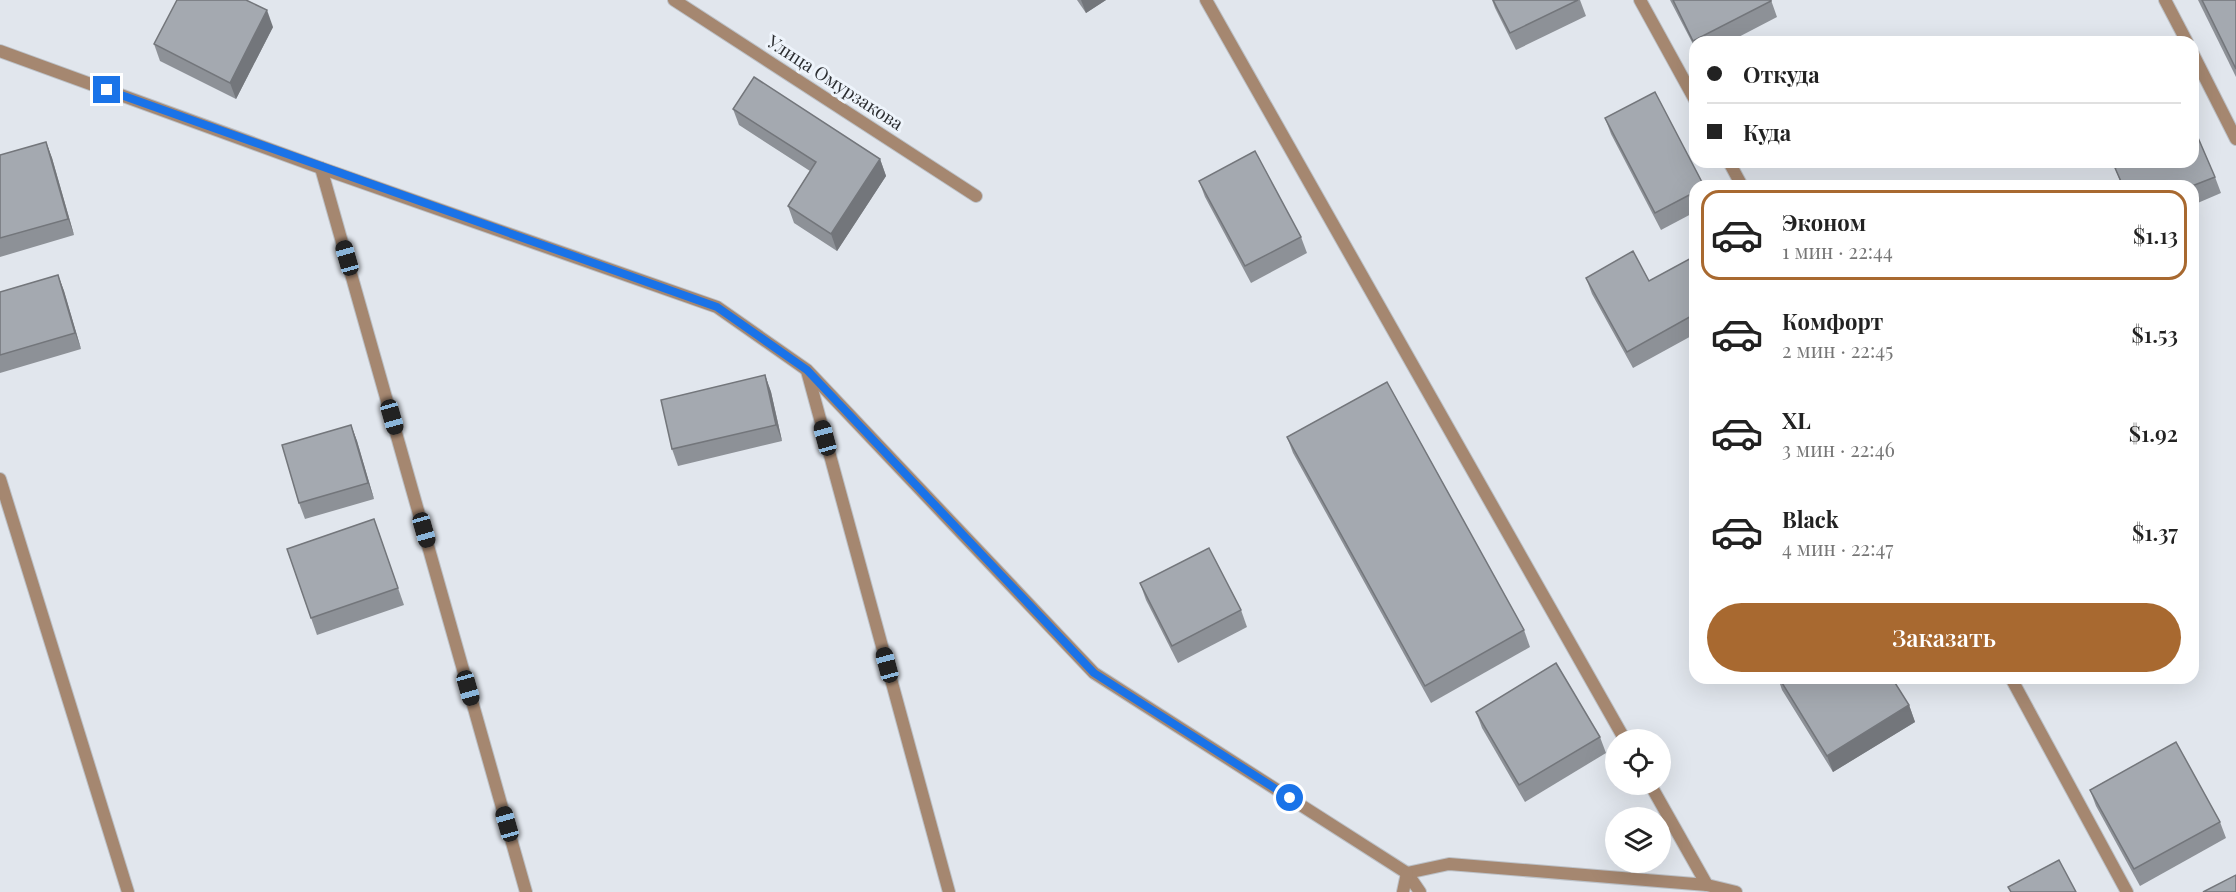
<!DOCTYPE html>
<html lang="ru">
<meta charset="utf-8">
<style>
body{margin:0;font-family:"Playfair Display",serif;background:#f2f2f2;color:#222;height:100vh;display:flex;flex-direction:column;font-size:22px;white-space:nowrap}
*{box-sizing:border-box;margin:0}
p{font-size:20px;color:#767676}
.icon{flex:none;width:33px;height:33px;fill:none;stroke:currentColor;stroke-width:2;stroke-linecap:round;stroke-linejoin:round}
.map{position:relative;flex:1;overflow:hidden}
.sheet{position:absolute;left:1689px;top:180px;width:510px;height:504px;display:flex;flex-direction:column;background:#fff;border-radius:18px;box-shadow:0 6px 24px #0002}
.sheet>*{flex:none}
.top-card{position:absolute;left:1689px;top:36px;width:510px;height:132px;border-radius:18px;box-shadow:0 6px 24px #0002;display:grid;align-content:center;height:132px;padding:0 18px;background:#fff}
.tools{position:absolute;left:1605px;top:729px;display:grid;gap:12px}
.tools a{display:grid;place-items:center;width:66px;height:66px;border-radius:50%;background:#fff;box-shadow:0 6px 24px #0002;font-size:30px}
.end{position:absolute;width:27px;height:27px;margin:-14px;border:8px solid #1a73e8;background:#fff;box-shadow:0 0 0 3px #fff}
.from{border-radius:50%}
.car{position:absolute;width:18px;height:36px;margin:-18px -9px;border-radius:8px;box-shadow:0 0 4px 2px #0007;background:linear-gradient(#222 24%,#8ab4d8 0 40%,#222 0 76%,#8ab4d8 0 86%,#222 0)}
.top-card b{display:flex;align-items:center;gap:21px;height:57px;font-size:22px}
.top-card b+b{border-top:2px solid #e0e0e0}
.top-card i{width:15px;height:15px;background:#222}
ul{padding:10px 0 0;list-style:none}
li{display:flex;align-items:center;gap:18px;height:90px;margin:0 12px 9px;padding:0 6px;border:3px solid transparent;border-radius:18px}
li div{flex:1}
li b{display:block;font-size:22px}
li em{font-style:normal;font-weight:600}
li.current{border-color:#a86930}
li>.icon{width:54px;height:54px;stroke-width:1.5}
.button{display:flex;gap:12px;margin-top:auto;padding:12px 18px}
.button a{flex:1;height:69px;border-radius:36px;background:#a86930;color:#fff;font-size:24px;font-weight:600;line-height:69px;text-align:center}
.map>svg:first-child{display:block}
.lines{fill:none;stroke-linecap:round;stroke-linejoin:round}
.minor-casing{stroke:#bcc1c7;stroke-width:14}
.minor{stroke:#a58770;stroke-width:12}
.wall{fill:#8d9197}
.shaded-wall{fill:#73767b}
.building{fill:#a4a9b0;stroke:#73767b;stroke-width:1.5}
.route{stroke:#1a73e8;stroke-width:8}
.labels{text-anchor:middle;stroke-width:6;stroke-linejoin:round;paint-order:stroke}
.street-label{font-size:18px;fill:#2a2c2f;stroke:#eef4fb}
</style>
<div class="map">
<svg width="2236" height="892" viewBox="0 0 2236 892">
<rect width="100%" height="100%" fill="#e1e6ed"/>
<g class="lines">
<defs>
<g id="minor">
<path d="M674,0L976,196"/>
<path d="M1206,0L1625,740"/>
<path d="M1640,0L1695,100"/>
<path d="M2165,0L2187,42"/>
<path d="M0,51L321,168L717,307L807,370L1094,673L1407,873L1420,892"/>
<path d="M2193,54L2236,139"/>
<path d="M1729,162L1742,186"/>
<path d="M321,168L526,892"/>
<path d="M807,371L949,892"/>
<path d="M0,479L128,892"/>
<path d="M2011,678L2127,892"/>
<path d="M1650,784L1707,885"/>
<path d="M1407,873L1449,864L1707,885L1736,892"/>
<path d="M1403,892L1407,873"/>
</g>
</defs>
<use href="#minor" class="minor-casing"/>
<use href="#minor" class="minor"/>
</g>
<g class="wall">
<path d="M1077,0H1106L1086,13Z"/>
<path d="M1492,0H1580L1586,16L1516,50L1495,8Z"/>
<path d="M1670,0H1771L1777,17L1729,42H1695V48Z"/>
<path d="M2198,0H2236V77Z"/>
<path d="M273,27L236,99L160,61L154,44Z"/>
<path d="M733,109L880,159L886,176L837,251L794,223L788,206L810,171L739,125Z"/>
<path d="M1605,118L1695,186V212L1661,230L1611,134Z"/>
<path d="M46,142L52,158L74,235L0,257V155Z"/>
<path d="M2115,168L2215,177L2221,193L2193,205V186H2122Z"/>
<path d="M1199,181L1301,237L1307,253L1251,283L1205,197Z"/>
<path d="M1695,256V334L1633,368L1592,294L1586,278L1649,281Z"/>
<path d="M58,275L64,291L81,349L0,373V292Z"/>
<path d="M765,375L771,392L782,441L678,466L672,449Z"/>
<path d="M351,425L357,441L374,499L305,519L299,503Z"/>
<path d="M1287,437L1524,630L1530,647L1431,703L1293,453Z"/>
<path d="M374,519L404,605L317,635L287,549Z"/>
<path d="M1140,583L1241,610L1247,627L1178,663L1146,600Z"/>
<path d="M1778,678H1838L1841,683L1909,705L1915,722L1833,772L1782,690Z"/>
<path d="M1476,712L1600,737L1606,753L1525,802L1482,728Z"/>
<path d="M2090,790L2220,822L2226,838L2140,886L2096,806Z"/>
</g>
<g class="shaded-wall">
<path d="M1081,0H1106L1086,13Z"/>
<path d="M267,10L273,27L236,99L230,83Z"/>
<path d="M46,142L52,158L74,235L68,219Z"/>
<path d="M880,159L886,176L837,251L831,234Z"/>
<path d="M58,275L64,291L81,349L75,333Z"/>
<path d="M765,375L771,392L782,441L776,425Z"/>
<path d="M351,425L357,441L374,499L368,483Z"/>
<path d="M1909,705L1915,722L1833,772L1827,756Z"/>
</g>
<g class="building">
<path d="M177,0H246L267,10L230,83L154,44Z"/>
<path d="M1493,0H1578L1510,33Z"/>
<path d="M1673,0H1771V1L1693,41Z"/>
<path d="M2202,0H2236V69Z"/>
<path d="M754,77L880,159L831,234L788,206L816,162L733,109Z"/>
<path d="M1655,92L1704,186H1695V192L1655,213L1605,118Z"/>
<path d="M2196,133L2215,177L2192,186H2123L2115,168L2129,162H2193V135Z"/>
<path d="M46,142L68,219L0,238V155Z"/>
<path d="M1255,151L1301,237L1245,266L1199,181Z"/>
<path d="M1633,251L1649,281L1695,256V314L1627,352L1586,278Z"/>
<path d="M58,275L75,333L0,355V292Z"/>
<path d="M765,375L776,425L672,449L661,400Z"/>
<path d="M1387,382L1524,630L1425,686L1287,437Z"/>
<path d="M351,425L368,483L299,503L282,445Z"/>
<path d="M374,519L398,588L311,618L287,549Z"/>
<path d="M1209,548L1241,610L1172,646L1140,583Z"/>
<path d="M1556,663L1600,737L1519,785L1476,712Z"/>
<path d="M1779,678H1838L1841,683L1849,678H1892L1909,705L1827,756Z"/>
<path d="M2176,742L2220,822L2134,869L2090,790Z"/>
<path d="M2059,860L2076,892H2011L2008,887Z"/>
<path d="M2236,875V892H2203Z"/>
</g>
<g class="lines">
<path class="route" d="M107,90L717,307L807,370L1094,673L1290,798"/>
</g>
<g class="labels">
<g class="street-label">
<text transform="translate(835 83) rotate(33)" y="6">Улица Омурзакова</text>
</g>
</g>
</svg>
<div class="tools">
<a><svg class="icon" aria-label="locate" viewBox="0 0 24 24"><circle cx="12" cy="12" r="6"/><path d="M12 2v4M12 18v4M2 12h4M18 12h4"/></svg></a>
<a><svg class="icon" aria-label="layers" viewBox="0 0 24 24"><path d="M12 4l9 5-9 5-9-5zM3 14l9 5 9-5"/></svg></a>
</div>
<i class="end from" style="left:1290px;top:798px"></i>
<i class="end" style="left:107px;top:90px"></i>
<i class="car" style="left:347px;top:258px;rotate:344deg"></i>
<i class="car" style="left:392px;top:417px;rotate:164deg"></i>
<i class="car" style="left:825px;top:438px;rotate:345deg"></i>
<i class="car" style="left:424px;top:530px;rotate:164deg"></i>
<i class="car" style="left:887px;top:665px;rotate:345deg"></i>
<i class="car" style="left:468px;top:688px;rotate:164deg"></i>
<i class="car" style="left:507px;top:824px;rotate:344deg"></i>
<div class="top-card">
<b><i class="from"></i>Откуда</b>
<b><i></i>Куда</b>
</div>
<section class="sheet">
<ul>
<li class="current"><svg class="icon" aria-label="car" viewBox="0 0 24 24"><path d="M5 17H2v-5l4-1 3-4h7l3 4 3 1v5h-3M9 17h6M6 11h13"/><circle cx="7" cy="17" r="2"/><circle cx="17" cy="17" r="2"/></svg><div><b>Эконом</b><p>1 мин · 22:44</p></div><em>$1.13</em></li>
<li><svg class="icon" aria-label="car" viewBox="0 0 24 24"><path d="M5 17H2v-5l4-1 3-4h7l3 4 3 1v5h-3M9 17h6M6 11h13"/><circle cx="7" cy="17" r="2"/><circle cx="17" cy="17" r="2"/></svg><div><b>Комфорт</b><p>2 мин · 22:45</p></div><em>$1.53</em></li>
<li><svg class="icon" aria-label="car" viewBox="0 0 24 24"><path d="M5 17H2v-5l4-1 3-4h7l3 4 3 1v5h-3M9 17h6M6 11h13"/><circle cx="7" cy="17" r="2"/><circle cx="17" cy="17" r="2"/></svg><div><b>XL</b><p>3 мин · 22:46</p></div><em>$1.92</em></li>
<li><svg class="icon" aria-label="car" viewBox="0 0 24 24"><path d="M5 17H2v-5l4-1 3-4h7l3 4 3 1v5h-3M9 17h6M6 11h13"/><circle cx="7" cy="17" r="2"/><circle cx="17" cy="17" r="2"/></svg><div><b>Black</b><p>4 мин · 22:47</p></div><em>$1.37</em></li>
</ul>
<div class="button"><a>Заказать</a></div>
</section>
</div>
